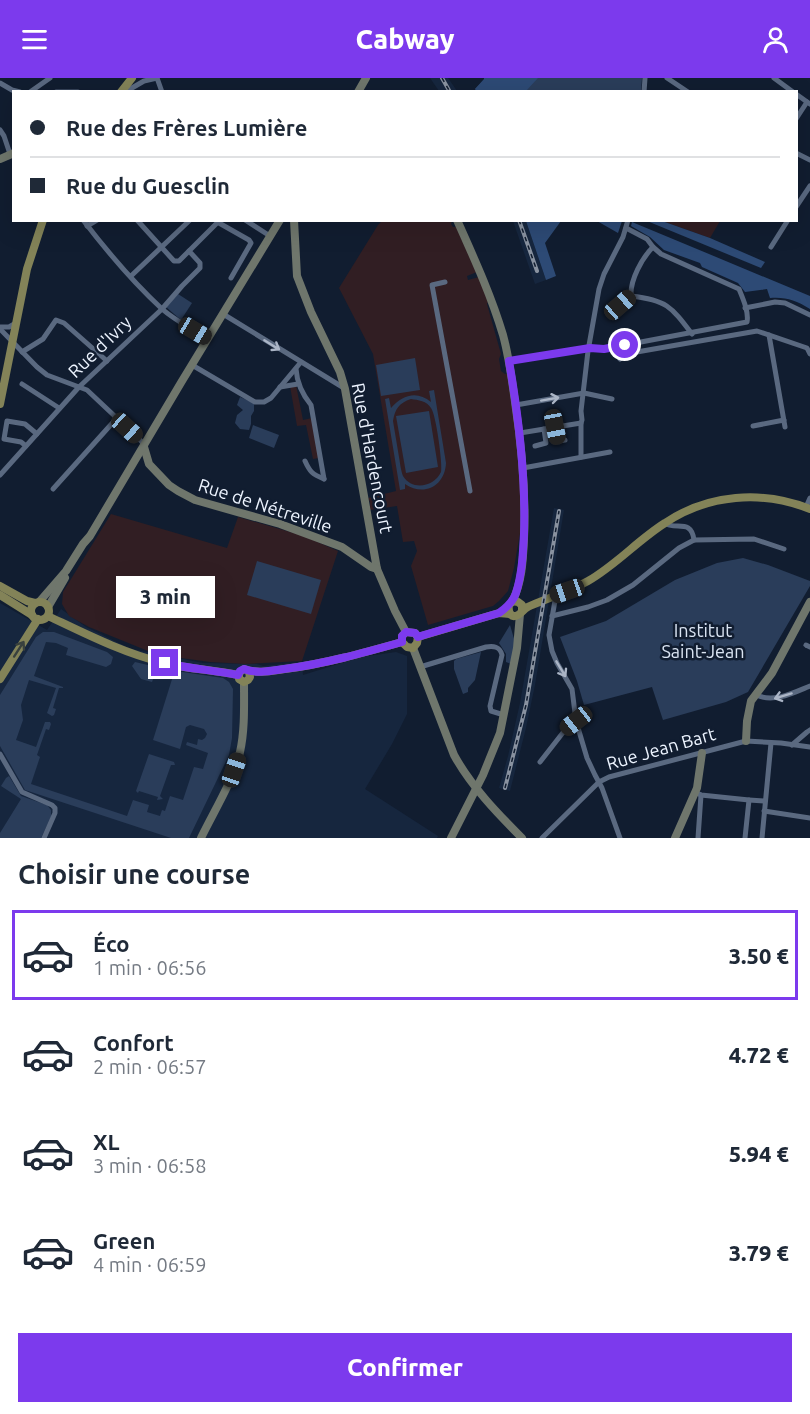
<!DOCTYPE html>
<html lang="fr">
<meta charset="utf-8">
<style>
body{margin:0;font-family:Ubuntu,sans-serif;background:#f2f2f3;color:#1f2937;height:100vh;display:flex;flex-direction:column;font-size:22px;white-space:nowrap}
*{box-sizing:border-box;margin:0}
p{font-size:20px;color:#747a83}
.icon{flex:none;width:33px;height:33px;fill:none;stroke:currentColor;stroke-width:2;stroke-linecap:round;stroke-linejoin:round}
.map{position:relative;height:760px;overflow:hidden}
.drawer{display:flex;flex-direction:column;background:#fff;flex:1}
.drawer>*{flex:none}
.top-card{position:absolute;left:12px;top:12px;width:786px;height:132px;border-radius:0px;box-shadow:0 6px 24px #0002;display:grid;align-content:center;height:132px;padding:0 18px;background:#fff}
.end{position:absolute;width:27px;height:27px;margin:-14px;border:8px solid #7c3aed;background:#fff;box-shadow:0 0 0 3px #fff}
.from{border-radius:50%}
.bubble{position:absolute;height:42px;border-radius:0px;background:#fff;box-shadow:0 6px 24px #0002;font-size:20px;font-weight:800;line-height:42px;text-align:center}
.car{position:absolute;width:18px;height:36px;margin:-18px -9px;border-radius:8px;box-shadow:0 0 4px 2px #0007;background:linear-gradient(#222 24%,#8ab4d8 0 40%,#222 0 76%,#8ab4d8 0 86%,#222 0)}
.top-card b{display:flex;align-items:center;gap:21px;height:57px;font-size:22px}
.top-card b+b{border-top:2px solid #e0e1e3}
.top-card i{width:15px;height:15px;background:#1f2937}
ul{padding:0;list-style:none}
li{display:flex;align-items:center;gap:18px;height:90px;margin:0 12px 9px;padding:0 6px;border:3px solid transparent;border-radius:0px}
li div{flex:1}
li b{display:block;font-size:22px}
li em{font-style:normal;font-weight:800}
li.active{border-color:#7c3aed}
li>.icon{width:54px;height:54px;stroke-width:1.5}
h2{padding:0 18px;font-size:27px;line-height:72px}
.cta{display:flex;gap:12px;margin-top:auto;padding:12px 18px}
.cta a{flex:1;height:69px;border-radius:0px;background:#7c3aed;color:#fff;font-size:24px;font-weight:800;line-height:69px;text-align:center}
header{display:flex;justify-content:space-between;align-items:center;height:78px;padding:0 18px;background:#7c3aed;color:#fff;font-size:27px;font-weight:800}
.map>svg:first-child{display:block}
.built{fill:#16263e}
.education{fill:#311e23}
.green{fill:#2a3d5a;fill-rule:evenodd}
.forest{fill:#2d4a75}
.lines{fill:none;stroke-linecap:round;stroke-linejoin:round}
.street{stroke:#5a6980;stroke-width:5}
.secondary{stroke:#6f766c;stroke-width:8}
.primary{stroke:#838358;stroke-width:8}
.rail-casing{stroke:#8992a0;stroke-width:4}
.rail{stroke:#111d30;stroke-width:1.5;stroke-dasharray:4.5;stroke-linecap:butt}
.oneway{stroke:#abb5c6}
.oneway2{stroke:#39413e}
.route{stroke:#7c3aed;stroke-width:8}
.labels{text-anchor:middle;stroke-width:5;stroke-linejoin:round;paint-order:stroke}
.street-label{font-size:18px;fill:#edf4ff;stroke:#111d30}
.park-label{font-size:18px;fill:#dae4f2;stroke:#111d30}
</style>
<header><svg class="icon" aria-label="menu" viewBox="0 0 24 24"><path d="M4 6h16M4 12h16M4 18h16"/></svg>Cabway<svg class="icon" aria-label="person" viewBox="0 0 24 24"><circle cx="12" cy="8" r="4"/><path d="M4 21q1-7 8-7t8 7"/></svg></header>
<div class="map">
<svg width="810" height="760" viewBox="0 0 810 760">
<rect width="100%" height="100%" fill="#111d30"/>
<g class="built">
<path d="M430,0H448L457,13H439Z"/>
<path d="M513,143H526L546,202L535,206Z"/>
<path d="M554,430L564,432L535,607L526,650L510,713L499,710L508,678L520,625Z"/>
<path d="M0,525L47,552L61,531L86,549L131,571L203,585L257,586L263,588L302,584L303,597L361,579L396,574L407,578V636L392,666L365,711L438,758L437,760H0Z"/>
</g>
<g class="education">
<path d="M382,143H452L451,146L453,149H456L477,194L467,198L468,202L479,199L488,224L487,226L501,276L499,281L501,293L505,296H507L515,348L520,409V455L514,490L508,513L499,523L493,528L428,547L411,488L417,473L414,463L403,464L397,428L370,432V424L368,420L396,413L373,276L339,210L378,147Z"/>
<path d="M662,143H720L710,160Z"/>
<path d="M296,307L303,342L312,340L319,380L313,381L306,347L297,348L290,308Z"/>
<path d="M111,436L227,470L238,439L304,458L338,473L302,583L245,586L210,584L181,580L148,573L89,549L69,538L62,526L63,514Z"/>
</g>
<g class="green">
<path d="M486,0H642L641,13L477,14L475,11Z"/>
<path d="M178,216L192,225L181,242L166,229Z"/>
<path d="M415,280L420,312L381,318L376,287Z"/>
<path d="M434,312L446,385C445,408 424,419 405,406V411L400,412L385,321L389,320L391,330C402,317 417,312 431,324L429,313ZM411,321C418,322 427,323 431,330C436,336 443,388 441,394C434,409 412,413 403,398C401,393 400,385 399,379C397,367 395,355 393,343C395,331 399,325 411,321Z"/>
<path d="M240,319L254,325V333L251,338V346L249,352L240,351L235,345L237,337L243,332L237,327Z"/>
<path d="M429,333L438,389L406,395L396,338Z"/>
<path d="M253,347L279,357L274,370L249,360Z"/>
<path d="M743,480L768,487L810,503V508L748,614L726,624L663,642L652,609L584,627L577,603L560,559L606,543L675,502L717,485Z"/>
<path d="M257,483L321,502L311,536L247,517Z"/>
<path d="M510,547L515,564L511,586L506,584V576L499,565Z"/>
<path d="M43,554H54L107,574L113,579L111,586L106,589L66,577L68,570L56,565L46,564L34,598L63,609V610H59L53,630L56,631L54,637L52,638L47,635L56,610L29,602L21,627L23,642L16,662L36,669L45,644H50L51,646L49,652L46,651L37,677L40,679L31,706L127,738L133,722L149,727L147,734L160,738L162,732L165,733L170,718L183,722L194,689L203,691L208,675L186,667L187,664L197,667L198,661L202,662L205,660L207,656L204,651L190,647L186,649L180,671L153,662L173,598L156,593L152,604L141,601L132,588L135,584L169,592L223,600L229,604L233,611L232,660L229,677L189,760H171L25,712L0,668V617L36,559Z"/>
<path d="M481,574L475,602L468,610V614L463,616L454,591V583L456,581Z"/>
<path d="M149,676L174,684L175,687H171L160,718L163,721L157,722L158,719L139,713L138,715L136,713Z"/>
<path d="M9,698L21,718L47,727L51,732V739L41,760H0V755L21,721L1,708L6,700Z"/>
</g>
<g class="forest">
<path d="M484,0H538L526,13H477L475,11L484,1Z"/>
<path d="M526,143H561L545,165L556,198L546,202Z"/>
<path d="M597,143H622L618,155Z"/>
<path d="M647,143H662L710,160L765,184L761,190Z"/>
<path d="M632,144L810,218V231C795,222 787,219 770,220L767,211L745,214L738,205L702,189L700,185L664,172L650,159L631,148Z"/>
</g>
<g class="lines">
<g class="street">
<path d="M157,0L162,14"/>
<path d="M667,0L688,14"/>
<path d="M774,0L793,14"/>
<path d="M0,5L12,12L20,14"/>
<path d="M30,14L50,0"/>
<path d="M56,14H78"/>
<path d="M125,14L144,3L157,0"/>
<path d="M644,14L645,0"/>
<path d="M796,16L810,26"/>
<path d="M796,41L807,24"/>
<path d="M0,52L4,58L10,76"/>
<path d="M796,75L810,82"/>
<path d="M796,129L810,108"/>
<path d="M83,142C106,172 133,204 161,230C174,242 192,251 208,261"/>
<path d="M137,142L174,183H179L189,173"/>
<path d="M245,142L270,158"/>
<path d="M219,145L249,162L251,165L231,200"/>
<path d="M87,148L97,142"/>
<path d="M771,169L788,142"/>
<path d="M131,198L190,142"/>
<path d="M445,204L432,207L470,413"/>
<path d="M631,218C666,222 671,228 692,256"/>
<path d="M631,218C630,202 642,180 653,169"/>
<path d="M615,229L620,227L631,218"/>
<path d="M745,230L775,224L785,225L810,237"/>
<path d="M223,236L344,310"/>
<path d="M0,249H9L16,245"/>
<path d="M0,251L37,289L47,297L87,312L138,360L142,364L144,369"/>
<path d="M769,257L785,349"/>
<path d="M22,274L43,261L56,242L64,245L107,283"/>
<path d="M620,281L623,278L631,275L757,253L807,270L810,276"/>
<path d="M509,283L590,270L605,271L625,267L747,244C749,234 743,221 739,211L661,176L653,169L647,161L626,150"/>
<path d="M192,287L255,324H264L271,320L301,284"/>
<path d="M296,291C297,305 302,316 311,327L324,401"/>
<path d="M22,306L59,330"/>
<path d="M280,309L298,306"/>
<path d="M516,327L584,315L612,321"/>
<path d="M753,348L784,342"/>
<path d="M555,349L558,363L565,362"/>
<path d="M520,355L581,345"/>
<path d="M26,368L21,364L4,361L7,343L25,346L37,356"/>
<path d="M535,368L546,365L544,351"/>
<path d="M581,379V345L582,342L581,333L588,273L599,211L604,196L623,159L628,142"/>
<path d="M305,383C310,394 312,396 324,401"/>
<path d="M523,390L610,374"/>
<path d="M0,397L79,309L162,231L182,208L200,190V185L189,173L220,142"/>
<path d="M53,411L116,341"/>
<path d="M806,429L810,420"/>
<path d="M664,445C676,453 691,440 694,462"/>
<path d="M556,517L549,557L552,573L557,585L572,611L576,643L587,680L595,697L602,710L620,760"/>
<path d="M552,538L588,529L607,522L633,507L679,470L694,462L754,461L784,471"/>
<path d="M806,567L810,569"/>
<path d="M420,589L486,569C493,568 500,568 502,577L490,628L491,633L504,637"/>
<path d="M756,617C774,625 793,615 810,608"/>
<path d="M792,667L807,654L810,652"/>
<path d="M0,676L22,714L52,727L55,730V735L44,760"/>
<path d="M540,684L565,652L576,643"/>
<path d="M695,714L701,717L749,722L745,760"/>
<path d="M749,722L765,723"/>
<path d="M764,733L810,740"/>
<path d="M542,760L599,704L609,699L746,663L781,665L810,669"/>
<path d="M698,760L701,717"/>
<path d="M762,760L771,665"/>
</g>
<g class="secondary">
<path d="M358,14L366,0"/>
<path d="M0,81L14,75"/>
<path d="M294,142L297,198L311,234L340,294L345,311L377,491L395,533L406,554"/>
<path d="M457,142C474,180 491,217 503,257C509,279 512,302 515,324C522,370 526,415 524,461C523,482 522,505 512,524"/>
<path d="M144,369L149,386L169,407L178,413L195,422L280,446L342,469L371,489L377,491"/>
<path d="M40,523L66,493L83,466L90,458L182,303L280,142"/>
<path d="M48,529L65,500"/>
<path d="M413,570L454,677C471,708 497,735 522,760"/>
<path d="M746,663L747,643L751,623L772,595L810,524"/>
<path d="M201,760C214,733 233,703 240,674C245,652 244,627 244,604"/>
<path d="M451,760L483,697L500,655L517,570L520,536"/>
<path d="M675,760L697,710L702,675"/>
</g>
<g class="primary">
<path d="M121,14L132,0"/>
<path d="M0,326L27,191L43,142"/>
<path d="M0,508L27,523L35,525"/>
<path d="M0,517L32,537"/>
<circle cx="40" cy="533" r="9"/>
<path d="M522,533V527L518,524L513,523L509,527C508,533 510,541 518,537C519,537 524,532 525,531C528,528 532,527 537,525C554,518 572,512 588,503C616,487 638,462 665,445C708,416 762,412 810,431"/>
<path d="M48,538C86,556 123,575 164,585C189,591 214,592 238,597"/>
<path d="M418,559L499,535L510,536"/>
<path d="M402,564L407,569L413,570L417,565L418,559"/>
<path d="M402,564V558L406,554L415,555L418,559"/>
<path d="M249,594L250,599L248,602L244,604L239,601V595L244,591C257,596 271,593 285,591C324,586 363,575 402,564"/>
<path d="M0,601L38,541"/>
</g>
<defs>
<g id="rail">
<path d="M442,0L450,14"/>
<path d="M519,142L537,193"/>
<path d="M505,710L526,627L559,433"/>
</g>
</defs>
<use href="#rail" class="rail-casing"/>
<use href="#rail" class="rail"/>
</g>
<defs><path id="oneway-shaft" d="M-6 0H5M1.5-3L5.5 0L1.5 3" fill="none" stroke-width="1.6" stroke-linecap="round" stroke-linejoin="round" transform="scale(1.5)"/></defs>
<g class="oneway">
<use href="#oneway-shaft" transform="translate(272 267) rotate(32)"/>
<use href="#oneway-shaft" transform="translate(550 321) rotate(-10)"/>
<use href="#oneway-shaft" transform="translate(561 591) rotate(59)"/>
<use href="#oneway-shaft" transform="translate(783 618) rotate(163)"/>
</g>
<use class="oneway2" href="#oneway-shaft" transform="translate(19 571) rotate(-57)"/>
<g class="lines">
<path class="route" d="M165,585C189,591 214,592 238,597L240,593L244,591C257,596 270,593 284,591C324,586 363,575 402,564V558L406,554L415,555L418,559L424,557L499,535C506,530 513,524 516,515C522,496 523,476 524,456C526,398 519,341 509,283L590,270L604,271L625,267"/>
</g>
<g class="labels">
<g class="street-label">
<text transform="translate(100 269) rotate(-44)" y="6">Rue d'Ivry</text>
<text transform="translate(372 380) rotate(79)" y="6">Rue d'Hardencourt</text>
<text transform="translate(265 428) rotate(18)" y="6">Rue de Nétreville</text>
<text transform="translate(661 671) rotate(-16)" y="6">Rue Jean Bart</text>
</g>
<g class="park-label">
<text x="703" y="559">Institut<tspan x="703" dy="21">Saint-Jean</tspan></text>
</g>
</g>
</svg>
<i class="end from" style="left:625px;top:267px"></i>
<i class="end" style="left:165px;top:585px"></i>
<div class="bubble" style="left:116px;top:498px;width:99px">3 min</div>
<i class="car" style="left:620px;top:227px;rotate:49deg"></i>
<i class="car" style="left:195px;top:253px;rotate:121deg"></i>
<i class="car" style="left:555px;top:349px;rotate:169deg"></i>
<i class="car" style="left:127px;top:350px;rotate:132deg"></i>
<i class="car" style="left:567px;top:513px;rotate:251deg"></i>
<i class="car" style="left:576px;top:643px;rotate:232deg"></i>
<i class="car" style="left:234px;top:692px;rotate:19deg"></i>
<div class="top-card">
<b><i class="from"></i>Rue des Frères Lumière</b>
<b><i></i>Rue du Guesclin</b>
</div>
</div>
<section class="drawer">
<h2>Choisir une course</h2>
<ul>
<li class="active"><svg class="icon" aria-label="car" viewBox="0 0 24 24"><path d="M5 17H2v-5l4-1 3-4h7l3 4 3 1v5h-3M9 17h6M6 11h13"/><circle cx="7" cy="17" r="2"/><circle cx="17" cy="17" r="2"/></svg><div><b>Éco</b><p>1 min · 06:56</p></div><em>3.50 €</em></li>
<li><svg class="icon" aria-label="car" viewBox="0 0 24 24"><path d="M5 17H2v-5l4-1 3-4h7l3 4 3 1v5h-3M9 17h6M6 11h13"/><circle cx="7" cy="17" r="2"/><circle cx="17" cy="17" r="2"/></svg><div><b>Confort</b><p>2 min · 06:57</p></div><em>4.72 €</em></li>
<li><svg class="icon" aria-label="car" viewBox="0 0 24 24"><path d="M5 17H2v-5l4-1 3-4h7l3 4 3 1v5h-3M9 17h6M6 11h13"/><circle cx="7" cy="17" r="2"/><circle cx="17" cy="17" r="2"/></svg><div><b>XL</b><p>3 min · 06:58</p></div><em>5.94 €</em></li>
<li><svg class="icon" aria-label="car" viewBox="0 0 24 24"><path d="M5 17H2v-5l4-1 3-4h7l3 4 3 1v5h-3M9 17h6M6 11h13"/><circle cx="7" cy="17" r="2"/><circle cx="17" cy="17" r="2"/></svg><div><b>Green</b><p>4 min · 06:59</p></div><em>3.79 €</em></li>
</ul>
<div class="cta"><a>Confirmer</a></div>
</section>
